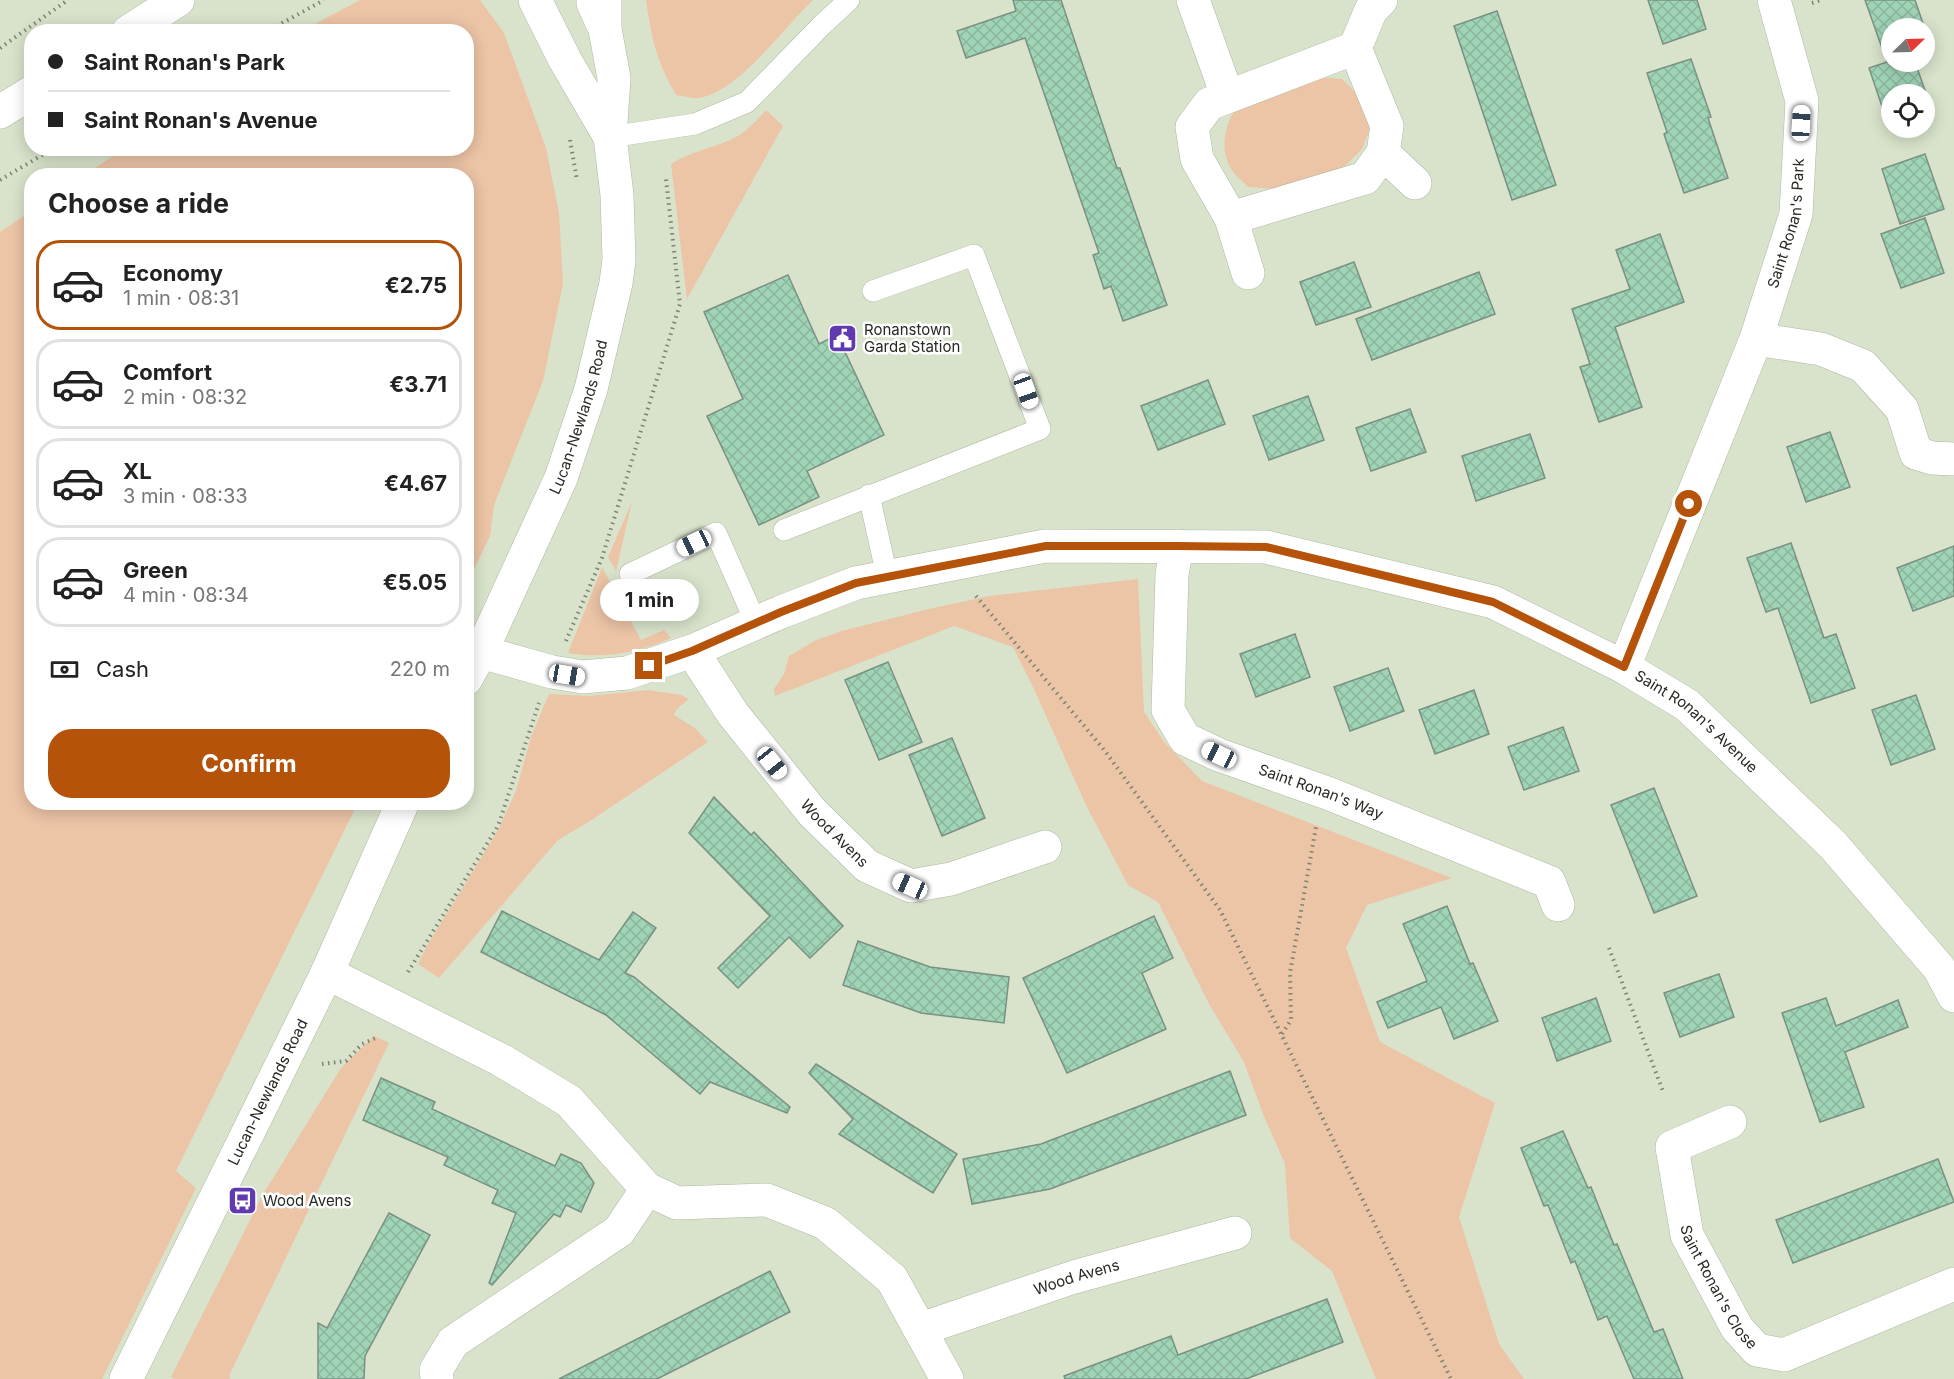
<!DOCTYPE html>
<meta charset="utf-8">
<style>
body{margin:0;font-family:Inter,sans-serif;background:#f2f2f2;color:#222;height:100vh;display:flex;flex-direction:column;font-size:22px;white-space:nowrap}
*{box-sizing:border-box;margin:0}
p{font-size:20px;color:#767676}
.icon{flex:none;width:33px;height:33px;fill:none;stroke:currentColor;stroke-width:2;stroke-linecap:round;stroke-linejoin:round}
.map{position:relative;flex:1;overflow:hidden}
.drawer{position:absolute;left:24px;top:168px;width:450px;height:642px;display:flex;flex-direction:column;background:#fff;border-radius:24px;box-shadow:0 3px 15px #0003}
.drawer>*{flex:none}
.hud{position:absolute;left:24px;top:24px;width:450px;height:132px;border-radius:24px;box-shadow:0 3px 15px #0003;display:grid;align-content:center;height:132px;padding:0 24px;background:#fff}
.needle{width:39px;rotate:67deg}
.fabs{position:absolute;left:1881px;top:18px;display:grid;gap:12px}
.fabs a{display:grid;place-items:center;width:54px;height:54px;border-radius:50%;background:#fff;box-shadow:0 3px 15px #0003;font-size:30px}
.end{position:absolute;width:27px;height:27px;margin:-14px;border:8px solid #b45309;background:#fff;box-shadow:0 0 0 3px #fff}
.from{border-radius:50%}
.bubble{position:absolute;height:42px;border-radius:21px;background:#fff;box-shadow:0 3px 15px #0003;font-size:20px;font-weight:700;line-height:42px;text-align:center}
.car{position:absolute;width:18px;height:36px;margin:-18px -9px;border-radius:8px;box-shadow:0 0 4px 2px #0007;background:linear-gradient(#fff 24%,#345 0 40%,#fff 0 76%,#345 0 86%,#fff 0)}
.hud b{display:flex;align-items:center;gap:21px;height:57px;font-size:22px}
.hud b+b{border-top:2px solid #e0e0e0}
.hud i{width:15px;height:15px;background:#222}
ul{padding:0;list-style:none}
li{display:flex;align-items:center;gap:18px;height:90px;margin:0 12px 9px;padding:0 12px;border:3px solid #e0e0e0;border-radius:24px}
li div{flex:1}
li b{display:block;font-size:22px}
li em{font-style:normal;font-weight:700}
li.active{border-color:#b45309}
li>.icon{width:54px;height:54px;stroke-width:1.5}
h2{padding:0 24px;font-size:27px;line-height:72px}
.pay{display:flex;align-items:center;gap:15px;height:66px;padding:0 24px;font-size:22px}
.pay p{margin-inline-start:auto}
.cta{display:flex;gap:12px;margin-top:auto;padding:12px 24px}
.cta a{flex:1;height:69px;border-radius:24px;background:#b45309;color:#fff;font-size:24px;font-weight:700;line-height:69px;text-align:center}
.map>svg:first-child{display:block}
.grass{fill:#ecc4a6}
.building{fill:url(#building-cross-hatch);stroke:#799183;stroke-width:1.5}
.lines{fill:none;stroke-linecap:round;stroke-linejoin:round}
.service-casing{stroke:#aeb8a1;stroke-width:22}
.minor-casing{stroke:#aeb8a1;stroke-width:34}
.tertiary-casing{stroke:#aeb8a1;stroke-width:34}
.secondary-casing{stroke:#aeb8a1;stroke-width:34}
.path{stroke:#7c8373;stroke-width:4;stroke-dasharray:1.5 4.5;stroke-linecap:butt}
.service{stroke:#fff;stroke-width:21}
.minor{stroke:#fff;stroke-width:33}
.tertiary{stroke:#fff;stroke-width:33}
.secondary{stroke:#fff;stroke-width:33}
.route{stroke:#b45309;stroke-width:8}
.labels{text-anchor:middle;stroke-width:5;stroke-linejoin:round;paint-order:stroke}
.street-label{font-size:15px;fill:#262a21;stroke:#fff}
.poi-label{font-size:15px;fill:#262a21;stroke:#fff;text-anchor:start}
</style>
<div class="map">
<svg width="1954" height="1379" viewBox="0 0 1954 1379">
<defs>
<pattern id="building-cross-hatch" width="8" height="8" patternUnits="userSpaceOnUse" patternTransform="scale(1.5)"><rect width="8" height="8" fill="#a0d4b6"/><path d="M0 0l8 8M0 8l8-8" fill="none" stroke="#8ab69c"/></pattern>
</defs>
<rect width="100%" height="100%" fill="#d9e3cb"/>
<g class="grass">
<path d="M360,0H480L504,33L546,148L559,213L563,284L543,381L494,505L490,536L467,584L466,176L84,175L124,149L466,148V32L302,31Z"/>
<path d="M646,0H813C783,28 739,92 699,98C692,99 684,96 676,95C656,60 652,40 646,0Z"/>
<path d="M1316,77L1342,79L1362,99L1371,126L1362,149L1342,169L1275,189L1248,187C1243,181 1234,175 1231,169C1220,150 1224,129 1234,111Z"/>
<path d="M766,110L783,126L687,299L671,164C692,150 717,148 738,136C749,129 758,119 766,110Z"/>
<path d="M31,211L32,802L358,803L176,1171L196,1188L102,1379H0V232Z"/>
<path d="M632,502L616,571L608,557Z"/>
<path d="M602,567L641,640L664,630L671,638C639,653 603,659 568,653Z"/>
<path d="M1138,579L1144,712L1165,743L1202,781L1452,878L1367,905L1346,948L1380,1042L1495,1103L1459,1217L1499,1344L1524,1379H1376L1332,1271L1290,1238L1285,1164L1263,1114L1244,1062L1209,1004L1158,902L1128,885L1086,805L1034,689L1013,647L954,626L775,696L774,689L784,674L789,656L816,640L842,631L929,609L989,596Z"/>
<path d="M648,690L681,695L689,699L677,709L674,715L695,728L708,742L590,821L558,840L439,978L418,964L427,946L497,832L516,791L531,737L549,694L590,696Z"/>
<path d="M374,1036L389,1043L229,1376L230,1379H175L171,1377L262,1196L341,1068Z"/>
</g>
<g class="building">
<path d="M1013,0H1061L1117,168H1120L1167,305L1123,321L1111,286L1104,289L1093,255L1099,253L1025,38L966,58L957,31L1016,11Z"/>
<path d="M1648,0H1697L1706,29L1663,44Z"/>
<path d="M1865,0H1915L1931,47L1924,49V28H1892V62H1915L1933,113L1924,115V94H1892V126L1889,127L1869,68L1887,62Z"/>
<path d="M1497,11L1556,185L1512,200L1454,26Z"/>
<path d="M1691,59L1711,117L1708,118L1728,178L1684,193L1664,134L1667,132L1647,73Z"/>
<path d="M1925,154L1944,209L1900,224L1882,169Z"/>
<path d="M1925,218L1944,273L1901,288L1881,234Z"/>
<path d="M1660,234L1684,302L1615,327L1642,407L1599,422L1580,367L1590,364L1572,309L1630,289L1616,250Z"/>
<path d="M1354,262L1371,307L1316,325L1300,282Z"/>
<path d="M1479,272L1495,314L1372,360L1356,319Z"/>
<path d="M788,275L819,344L837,335L884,435L807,471L819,497L759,525L707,416L743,399L704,312Z"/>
<path d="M1208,380L1225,424L1158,450L1141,406Z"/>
<path d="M1308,396L1324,440L1269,460L1253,416Z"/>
<path d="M1410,409L1426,452L1371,471L1356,428Z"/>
<path d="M1830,432L1850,487L1806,502L1787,447Z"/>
<path d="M1530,434L1545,478L1476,501L1462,456Z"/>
<path d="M1791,543L1824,638L1836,634L1855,688L1811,703L1778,608L1766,612L1747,558Z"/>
<path d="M1954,546V596L1913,611L1897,568Z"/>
<path d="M1295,634L1310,677L1256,697L1240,654Z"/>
<path d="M888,662L922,742L879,760L845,680Z"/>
<path d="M1388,668L1404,711L1350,731L1334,687Z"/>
<path d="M1474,690L1489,734L1435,754L1419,710Z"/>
<path d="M1916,695L1935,749L1891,765L1872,710Z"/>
<path d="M1563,727L1579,771L1524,790L1508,747Z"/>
<path d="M952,738L985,818L942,836L909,755Z"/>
<path d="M1654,788L1697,896L1654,913L1611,805Z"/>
<path d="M714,797L751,835L754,832L843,926L810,958L789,937L738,988L718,968L770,916L689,833Z"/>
<path d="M1447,906L1470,964L1473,963L1498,1021L1454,1039L1441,1007L1388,1028L1377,1002L1427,981L1403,924Z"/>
<path d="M502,911L599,960L633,912L656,928L625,973L634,977L790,1107L787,1113L710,1082L700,1094L606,1015L481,952Z"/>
<path d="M1154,916L1173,958L1142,973L1166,1029L1067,1073L1023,978Z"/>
<path d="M858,941L930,967L1009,977L1004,1023L921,1013L843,985Z"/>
<path d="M1719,974L1734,1017L1680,1037L1664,993Z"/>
<path d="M1596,998L1611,1041L1557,1061L1542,1018Z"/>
<path d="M1826,998L1836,1026L1898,1000L1908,1027L1845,1052L1864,1107L1820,1122L1782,1013Z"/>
<path d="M816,1064L957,1154L933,1193L839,1134L853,1119L809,1073Z"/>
<path d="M1230,1071L1246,1115L1050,1189L972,1204L963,1159L1041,1144Z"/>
<path d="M381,1078L435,1102L432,1109L555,1166L561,1154L581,1163L594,1183L581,1212L566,1205L560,1217L554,1214L492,1285L489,1283L516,1213L492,1203L498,1190L444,1165L448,1157L363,1120Z"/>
<path d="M1563,1131L1588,1188L1591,1187L1614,1245L1617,1244L1654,1332L1663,1329L1683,1379H1634L1607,1316L1598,1320L1575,1261L1571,1263L1548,1205L1544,1206L1521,1148Z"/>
<path d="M1938,1159L1954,1202L1793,1263L1776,1220Z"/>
<path d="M389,1213L430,1235L365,1356L364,1379H318V1323L327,1328Z"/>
<path d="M770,1271L790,1312L657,1379H559Z"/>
<path d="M1327,1299L1343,1342L1246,1379H1065L1064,1376L1171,1336L1178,1355Z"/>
</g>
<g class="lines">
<defs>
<g id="service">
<path d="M610,137L695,124L747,102L823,24L849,0"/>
<path d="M869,495L887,576"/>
<path d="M784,530L1040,429L974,255L873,291"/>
<path d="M630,574L716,533L756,623"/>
</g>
<g id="minor">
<path d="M1193,0L1227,95"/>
<path d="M1383,153L1415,183"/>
<path d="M1231,218L1365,178L1383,153L1387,126L1355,48"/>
<path d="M1248,273L1231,218L1197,159L1192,127L1209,104L1355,48L1371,10L1381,0"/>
<path d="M1756,339L1821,349L1863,366L1902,409L1916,453L1932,458L1954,459"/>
<path id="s1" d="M1177,546L1172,574L1168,710L1185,739L1219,755L1330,794L1549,882L1558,905"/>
<path id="s2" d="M692,651L733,714L812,812L867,866L911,886L951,879L1045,847"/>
<path id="s3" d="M481,652L552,672L583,677L627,673L692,651L781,612L856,583L1045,546L1266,547L1493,602L1624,667L1687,705L1833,845L1939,968L1954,996"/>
<path id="s4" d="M1624,667L1756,339L1796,214L1802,101L1774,0"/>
<path d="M327,973L501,1060L569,1101L647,1189L677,1203L767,1200L825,1223L892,1279L947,1379"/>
<path id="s5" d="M1730,1122L1672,1147L1687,1235L1737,1328L1757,1350L1784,1355L1954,1284"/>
<path id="s6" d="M921,1329L1074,1277L1235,1233"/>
<path d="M437,1379L436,1370L453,1342L619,1231L647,1189"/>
</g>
<g id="tertiary">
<path d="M535,0L565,60L610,137"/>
<path id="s7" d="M466,679L481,652L561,478L591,389L616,283L619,260L617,195L610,137L614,78L605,29L593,3"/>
<path id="s8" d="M126,1379L327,973L403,802"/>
</g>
<g id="secondary">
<path d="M605,0V29"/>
<path d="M128,32L178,0"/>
<path d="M0,112L32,92"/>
</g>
</defs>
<use href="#service" class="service-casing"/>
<use href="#minor" class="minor-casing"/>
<use href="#tertiary" class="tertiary-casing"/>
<use href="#secondary" class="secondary-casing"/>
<g class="path">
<path d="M1812,3L1821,0"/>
<path d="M266,32L324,0"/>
<path d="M0,48L68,0"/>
<path d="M570,140L577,180"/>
<path d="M0,180L54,148"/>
<path d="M976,596L1105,751L1220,910L1451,1379"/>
<path d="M566,641L602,558L680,304L666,179"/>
<path d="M1609,948L1664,1094"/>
<path d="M408,972L498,826L539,703"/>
<path d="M1282,1034L1291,1020L1290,973L1316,827"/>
<path d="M322,1064L346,1061L362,1044L378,1037"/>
</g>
<use href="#service" class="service"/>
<use href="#minor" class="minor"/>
<use href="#tertiary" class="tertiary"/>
<use href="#secondary" class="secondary"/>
</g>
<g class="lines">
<path class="route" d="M649,666L692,651L781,612L856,583L1046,546H1177L1266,547L1493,602L1624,667L1689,504"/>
</g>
<defs>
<symbol id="civic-square" viewBox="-11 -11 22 22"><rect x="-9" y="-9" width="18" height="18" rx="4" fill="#6139b1" stroke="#fff"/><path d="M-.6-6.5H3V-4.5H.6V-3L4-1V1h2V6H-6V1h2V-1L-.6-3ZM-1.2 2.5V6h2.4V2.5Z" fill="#fff"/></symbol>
<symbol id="bus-square" viewBox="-11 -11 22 22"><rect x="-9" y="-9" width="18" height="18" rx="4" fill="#6139b1" stroke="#fff"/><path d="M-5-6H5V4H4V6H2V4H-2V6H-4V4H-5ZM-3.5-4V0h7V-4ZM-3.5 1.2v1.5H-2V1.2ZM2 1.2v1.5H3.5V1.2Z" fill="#fff"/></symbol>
</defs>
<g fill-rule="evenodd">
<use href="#civic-square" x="826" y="322" width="33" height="33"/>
<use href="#bus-square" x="226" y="1184" width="33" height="33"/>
</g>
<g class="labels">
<g class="street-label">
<text dy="5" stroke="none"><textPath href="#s4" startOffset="474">Saint Ronan's Park</textPath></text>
<text dy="5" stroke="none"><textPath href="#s7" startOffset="286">Lucan-Newlands Road</textPath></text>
<text dy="5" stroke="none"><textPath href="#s3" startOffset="1280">Saint Ronan's Avenue</textPath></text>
<text dy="5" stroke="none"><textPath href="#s1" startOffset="344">Saint Ronan's Way</textPath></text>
<text dy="5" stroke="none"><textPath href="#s2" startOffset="232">Wood Avens</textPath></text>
<text dy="5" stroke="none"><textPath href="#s8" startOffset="320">Lucan-Newlands Road</textPath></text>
<text dy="5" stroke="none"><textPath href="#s6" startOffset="164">Wood Avens</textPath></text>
<text dy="5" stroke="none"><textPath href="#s5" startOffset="213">Saint Ronan's Close</textPath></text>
</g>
<g class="poi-label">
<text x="864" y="335">Ronanstown<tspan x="864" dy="17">Garda Station</tspan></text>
<text x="263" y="1206">Wood Avens</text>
</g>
</g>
</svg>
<div class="fabs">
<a><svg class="needle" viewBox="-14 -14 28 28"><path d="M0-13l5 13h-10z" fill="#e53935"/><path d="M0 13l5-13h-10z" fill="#767676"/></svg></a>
<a><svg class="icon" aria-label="locate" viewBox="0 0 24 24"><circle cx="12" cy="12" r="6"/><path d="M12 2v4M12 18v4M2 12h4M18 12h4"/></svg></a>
</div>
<i class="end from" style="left:1689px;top:504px"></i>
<i class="end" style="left:649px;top:666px"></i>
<div class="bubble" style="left:600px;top:579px;width:99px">1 min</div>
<i class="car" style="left:1801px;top:123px;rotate:3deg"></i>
<i class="car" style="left:1026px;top:391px;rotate:160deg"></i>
<i class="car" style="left:694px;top:543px;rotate:245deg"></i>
<i class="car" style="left:567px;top:675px;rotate:100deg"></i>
<i class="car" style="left:1219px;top:755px;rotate:295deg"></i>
<i class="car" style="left:772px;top:763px;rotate:141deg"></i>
<i class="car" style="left:910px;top:886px;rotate:294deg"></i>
<div class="hud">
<b><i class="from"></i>Saint Ronan's Park</b>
<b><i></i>Saint Ronan's Avenue</b>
</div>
<section class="drawer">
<h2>Choose a ride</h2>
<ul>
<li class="active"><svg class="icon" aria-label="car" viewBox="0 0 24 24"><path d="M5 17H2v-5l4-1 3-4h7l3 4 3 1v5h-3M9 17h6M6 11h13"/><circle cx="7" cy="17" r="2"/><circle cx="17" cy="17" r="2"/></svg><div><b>Economy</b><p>1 min · 08:31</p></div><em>€2.75</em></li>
<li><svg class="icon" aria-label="car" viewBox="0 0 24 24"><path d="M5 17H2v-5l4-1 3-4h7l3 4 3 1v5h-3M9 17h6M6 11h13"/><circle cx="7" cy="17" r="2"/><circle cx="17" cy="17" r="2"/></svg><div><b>Comfort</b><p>2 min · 08:32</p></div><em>€3.71</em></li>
<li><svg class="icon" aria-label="car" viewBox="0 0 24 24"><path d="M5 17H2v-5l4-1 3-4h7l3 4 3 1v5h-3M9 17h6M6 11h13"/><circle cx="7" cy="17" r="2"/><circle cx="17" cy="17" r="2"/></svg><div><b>XL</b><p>3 min · 08:33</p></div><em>€4.67</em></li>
<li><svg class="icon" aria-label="car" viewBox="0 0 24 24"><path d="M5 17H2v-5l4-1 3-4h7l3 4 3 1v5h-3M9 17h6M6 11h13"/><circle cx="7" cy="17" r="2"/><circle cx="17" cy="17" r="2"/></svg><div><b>Green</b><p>4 min · 08:34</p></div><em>€5.05</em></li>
</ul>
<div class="pay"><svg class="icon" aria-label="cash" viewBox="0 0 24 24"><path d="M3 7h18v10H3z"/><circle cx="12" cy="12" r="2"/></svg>Cash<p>220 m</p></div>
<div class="cta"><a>Confirm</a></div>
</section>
</div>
